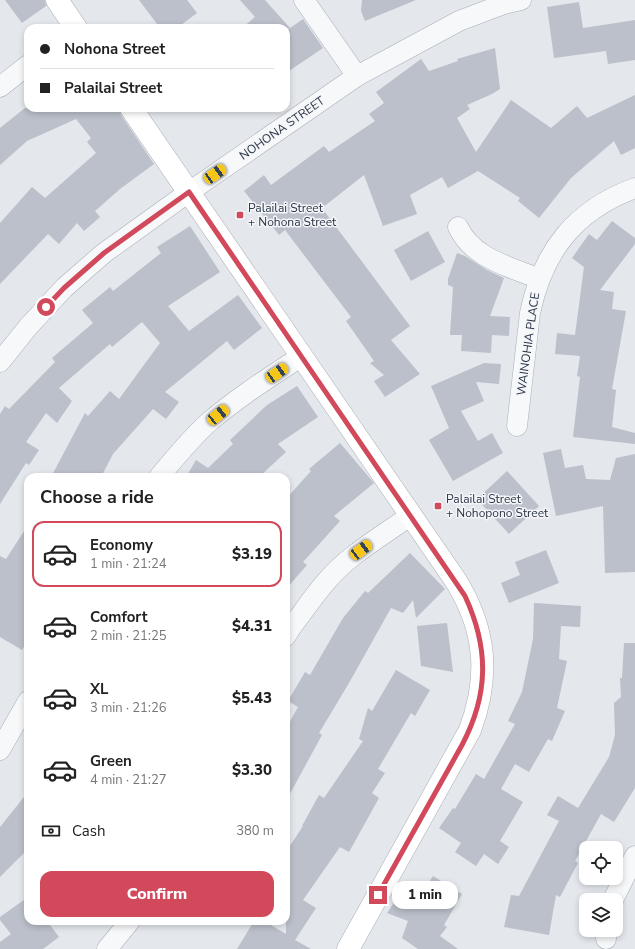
<!DOCTYPE html>
<meta charset="utf-8">
<style>
body{margin:0;font-family:"Nunito Sans",sans-serif;background:#f6f6f6;color:#222;height:100vh;display:flex;flex-direction:column;font-size:15px;white-space:nowrap}
*{box-sizing:border-box;margin:0}
p{font-size:13px;color:#767676}
.icon{flex:none;width:22px;height:22px;fill:none;stroke:currentColor;stroke-width:2;stroke-linecap:round;stroke-linejoin:round}
.map{position:relative;flex:1;overflow:hidden}
.drawer{position:absolute;left:24px;top:473px;width:266px;height:452px;display:flex;flex-direction:column;background:#fff;border-radius:12px;box-shadow:0 2px 6px #0003}
.drawer>*{flex:none}
.hud{position:absolute;left:24px;top:24px;width:266px;height:88px;border-radius:12px;box-shadow:0 2px 6px #0003;display:grid;align-content:center;height:88px;padding:0 16px;background:#fff}
.tools{position:absolute;left:579px;top:841px;display:grid;gap:8px}
.tools a{display:grid;place-items:center;width:44px;height:44px;border-radius:8px;background:#fff;box-shadow:0 2px 6px #0003;font-size:20px}
.end{position:absolute;width:18px;height:18px;margin:-9px;border:5px solid #d1495b;background:#fff;box-shadow:0 0 0 2px #fff}
.from{border-radius:50%}
.bubble{position:absolute;height:28px;border-radius:12px;background:#fff;box-shadow:0 2px 6px #0003;font-size:13px;font-weight:800;line-height:28px;text-align:center}
.car{position:absolute;width:12px;height:24px;margin:-12px -6px;border-radius:5px;box-shadow:0 0 3px 1px #0007;background:linear-gradient(#f5c518 24%,#345 0 40%,#f5c518 0 76%,#345 0 86%,#f5c518 0)}
.hud b{display:flex;align-items:center;gap:14px;height:38px;font-size:15px}
.hud b+b{border-top:1px solid #e0e0e0}
.hud i{width:10px;height:10px;background:#222}
ul{padding:0;list-style:none}
li{display:flex;align-items:center;gap:12px;height:66px;margin:0 8px 6px;padding:0 8px;border:2px solid transparent;border-radius:12px}
li div{flex:1}
li b{display:block;font-size:15px}
li em{font-style:normal;font-weight:800}
li.current{border-color:#d1495b}
li>.icon{width:36px;height:36px;stroke-width:1.5}
h2{padding:0 16px;font-size:18px;line-height:48px}
.pay{display:flex;align-items:center;gap:10px;height:44px;padding:0 16px;font-size:15px}
.pay p{margin-inline-start:auto}
.cta{display:flex;gap:8px;margin-top:auto;padding:8px 16px}
.cta a{flex:1;height:46px;border-radius:12px;background:#d1495b;color:#fff;font-size:16px;font-weight:800;line-height:46px;text-align:center}
.map>svg:first-child{display:block}
.building{fill:#bbc0ca}
.lines{fill:none;stroke-linecap:round;stroke-linejoin:round}
.street-casing{stroke:#a9aeb7;stroke-width:21}
.secondary-casing{stroke:#a9aeb7;stroke-width:23}
.street{stroke:#f7f8fa;stroke-width:20}
.secondary{stroke:#fff;stroke-width:22}
.route{stroke:#d1495b;stroke-width:5}
.poi-dot{fill:#d1495b;stroke:#f4f6f9;stroke-width:1.5}
.labels{text-anchor:middle;stroke-width:3;stroke-linejoin:round;paint-order:stroke}
.street-label{font-size:12px;fill:#2b3445;stroke:#f4f6f9}
.poi-label{font-size:12px;fill:#2b3445;stroke:#f4f6f9;text-anchor:start}
</style>
<div class="map">
<svg width="635" height="949" viewBox="0 0 635 949">
<rect width="100%" height="100%" fill="#e4e7ec"/>
<g class="building">
<path d="M5,0H45L46,6L22,23Z"/>
<path d="M139,0H187L197,13L177,28H160Z"/>
<path d="M240,0H265L290,28L303,19L323,48L286,73V30L290,28H242L255,17Z"/>
<path d="M362,0H416L365,21L361,11Z"/>
<path d="M579,2L583,28L635,20V60L608,64L606,51L554,58L547,7Z"/>
<path d="M495,48L500,89L492,94L467,105L470,109L457,118L476,152L511,100L551,128L577,106L587,118L635,95V148L621,155L614,141L571,178L539,218L518,201L520,198L478,171L448,188L442,177L410,195L417,214L383,226L364,175L322,208L410,326L391,340L420,374L385,397L374,381L384,375L370,363L374,361L346,321L351,317L285,230L279,235L244,191L264,175L271,185L324,146L329,152L375,121L369,114L384,103L376,92L421,59L429,71L458,61L457,59Z"/>
<path d="M25,108H119L121,115L154,164L120,189L95,211L100,217L84,231L77,223L59,244L48,234L0,284V223L32,187L45,198L96,153L87,142L91,138L76,119L27,141L0,165V128Z"/>
<path d="M612,221L635,238V244L600,290L614,292L612,309L626,311L612,389L616,390L612,427L635,433V444L573,437L580,377L577,376L580,356L555,354L557,333L575,335L584,267L572,258L589,234L597,240Z"/>
<path d="M190,226L220,272L168,306L189,331L238,295L262,328L234,350L227,341L165,392L179,402L166,419L153,409L113,454L101,477H51L85,413L88,416L110,391L119,399L160,343L142,322L112,347L110,344L59,388L72,401L57,423L46,413L26,442L39,450L29,465L26,463L0,504V414L5,406L9,409L55,362L52,358L93,323L82,310L110,287L113,291L161,253L157,247Z"/>
<path d="M428,231L445,262L411,281L394,250Z"/>
<path d="M457,253L465,256L487,270L504,278L490,316L510,317L509,336L492,335L491,353L461,351L462,335H450L453,287L448,285V279Z"/>
<path d="M484,363L501,364L499,384L476,382L484,401L461,411L478,441L492,433L503,453L453,481L429,440L449,428L431,386Z"/>
<path d="M297,386L318,417L278,444L286,452L259,477H186L196,460L208,468L233,444L230,440L267,405Z"/>
<path d="M340,443L374,483L334,516L340,521L303,562L307,565L286,589V499L311,471L309,469Z"/>
<path d="M561,449L565,468L583,465L586,479L610,480L616,458L635,454V572L605,573L603,506L556,516L543,453Z"/>
<path d="M507,471L539,506L509,534L477,499Z"/>
<path d="M28,525V640L22,650L0,637V556L6,559Z"/>
<path d="M546,550L559,583L509,603L501,583L520,575L515,562Z"/>
<path d="M410,553L445,589L416,618L413,600L403,613L391,608L349,683L319,733L322,735L286,801V729L298,707L288,701L305,672L310,675L343,618L365,591L368,593Z"/>
<path d="M534,603L581,606L580,627L561,626L559,659L567,661L557,708L565,711L552,741L548,739L529,772L515,764L501,789L523,802L500,841L509,847L498,864L484,854L476,866L455,852L461,843L439,828L453,808L455,809L476,774L484,779L515,724L508,721L522,692L533,639Z"/>
<path d="M447,623L453,672L421,666L417,626Z"/>
<path d="M624,643H635V788L614,822L601,814L575,861L578,863L560,897L556,895L549,935L504,927L511,895L519,896L559,821L547,815L558,796L578,808L609,757L615,735L614,703L621,697L620,678H622Z"/>
<path d="M396,670L430,690L415,716L411,713L378,769L385,773L372,793L379,798L349,852L340,847L303,900L316,908L295,940L311,949H237L254,921H264L286,934V852L303,826H302L319,795L324,798L363,741L359,739L368,708L372,711Z"/>
<path d="M28,792V849L0,877V827Z"/>
<path d="M433,876L462,894L444,925L447,927L440,936L458,949H418L402,938L408,921L387,913L400,894L415,905Z"/>
<path d="M28,897V921H47L59,937L43,949H0V942L11,934L0,920V917Z"/>
</g>
<g class="lines">
<defs>
<g id="street">
<path d="M304,0L357,76"/>
<path d="M0,87L28,65"/>
<path d="M458,227C473,259 509,266 539,279"/>
<path d="M0,362L28,327L64,288L104,253L189,192L357,76L459,21L504,4L521,0"/>
<path d="M517,426L530,313C543,251 575,210 635,188"/>
<path d="M159,477C175,458 190,439 209,422C238,397 270,377 302,356"/>
<path d="M286,636C290,628 296,621 302,613C317,592 332,572 353,556C372,541 392,529 411,515"/>
<path d="M0,750L28,701"/>
<path d="M613,900L635,856"/>
<path d="M606,930V939"/>
<path d="M107,949L130,921"/>
</g>
<g id="secondary">
<path d="M57,0L76,28"/>
<path d="M131,108L456,581C486,630 490,676 470,730L348,949"/>
</g>
</defs>
<use href="#street" class="street-casing"/>
<use href="#secondary" class="secondary-casing"/>
<use href="#street" class="street"/>
<use href="#secondary" class="secondary"/>
</g>
<g class="lines">
<path class="route" d="M46,307L64,288L104,253L189,192L465,596C489,648 489,694 462,745L378,895"/>
</g>
<g class="poi-dot">
<rect x="236" y="211" width="8" height="8" rx="2"/>
<rect x="434" y="502" width="8" height="8" rx="2"/>
</g>
<g class="labels">
<g class="street-label">
<text transform="translate(282 128) rotate(-35)" y="4">NOHONA STREET</text>
<text transform="translate(528 344) rotate(-82)" y="4">WAINOHIA PLACE</text>
</g>
<g class="poi-label">
<text x="248" y="212">Palailai Street<tspan x="248" dy="14">+ Nohona Street</tspan></text>
<text x="446" y="503">Palailai Street<tspan x="446" dy="14">+ Nohopono Street</tspan></text>
</g>
</g>
</svg>
<div class="tools">
<a><svg class="icon" aria-label="locate" viewBox="0 0 24 24"><circle cx="12" cy="12" r="6"/><path d="M12 2v4M12 18v4M2 12h4M18 12h4"/></svg></a>
<a><svg class="icon" aria-label="layers" viewBox="0 0 24 24"><path d="M12 4l9 5-9 5-9-5zM3 14l9 5 9-5"/></svg></a>
</div>
<i class="end from" style="left:46px;top:307px"></i>
<i class="end" style="left:378px;top:895px"></i>
<div class="bubble" style="left:392px;top:881px;width:66px">1 min</div>
<i class="car" style="left:215px;top:174px;rotate:55deg"></i>
<i class="car" style="left:277px;top:373px;rotate:56deg"></i>
<i class="car" style="left:218px;top:415px;rotate:51deg"></i>
<i class="car" style="left:361px;top:550px;rotate:53deg"></i>
<div class="hud">
<b><i class="from"></i>Nohona Street</b>
<b><i></i>Palailai Street</b>
</div>
<section class="drawer">
<h2>Choose a ride</h2>
<ul>
<li class="current"><svg class="icon" aria-label="car" viewBox="0 0 24 24"><path d="M5 17H2v-5l4-1 3-4h7l3 4 3 1v5h-3M9 17h6M6 11h13"/><circle cx="7" cy="17" r="2"/><circle cx="17" cy="17" r="2"/></svg><div><b>Economy</b><p>1 min · 21:24</p></div><em>$3.19</em></li>
<li><svg class="icon" aria-label="car" viewBox="0 0 24 24"><path d="M5 17H2v-5l4-1 3-4h7l3 4 3 1v5h-3M9 17h6M6 11h13"/><circle cx="7" cy="17" r="2"/><circle cx="17" cy="17" r="2"/></svg><div><b>Comfort</b><p>2 min · 21:25</p></div><em>$4.31</em></li>
<li><svg class="icon" aria-label="car" viewBox="0 0 24 24"><path d="M5 17H2v-5l4-1 3-4h7l3 4 3 1v5h-3M9 17h6M6 11h13"/><circle cx="7" cy="17" r="2"/><circle cx="17" cy="17" r="2"/></svg><div><b>XL</b><p>3 min · 21:26</p></div><em>$5.43</em></li>
<li><svg class="icon" aria-label="car" viewBox="0 0 24 24"><path d="M5 17H2v-5l4-1 3-4h7l3 4 3 1v5h-3M9 17h6M6 11h13"/><circle cx="7" cy="17" r="2"/><circle cx="17" cy="17" r="2"/></svg><div><b>Green</b><p>4 min · 21:27</p></div><em>$3.30</em></li>
</ul>
<div class="pay"><svg class="icon" aria-label="cash" viewBox="0 0 24 24"><path d="M3 7h18v10H3z"/><circle cx="12" cy="12" r="2"/></svg>Cash<p>380 m</p></div>
<div class="cta"><a>Confirm</a></div>
</section>
</div>
